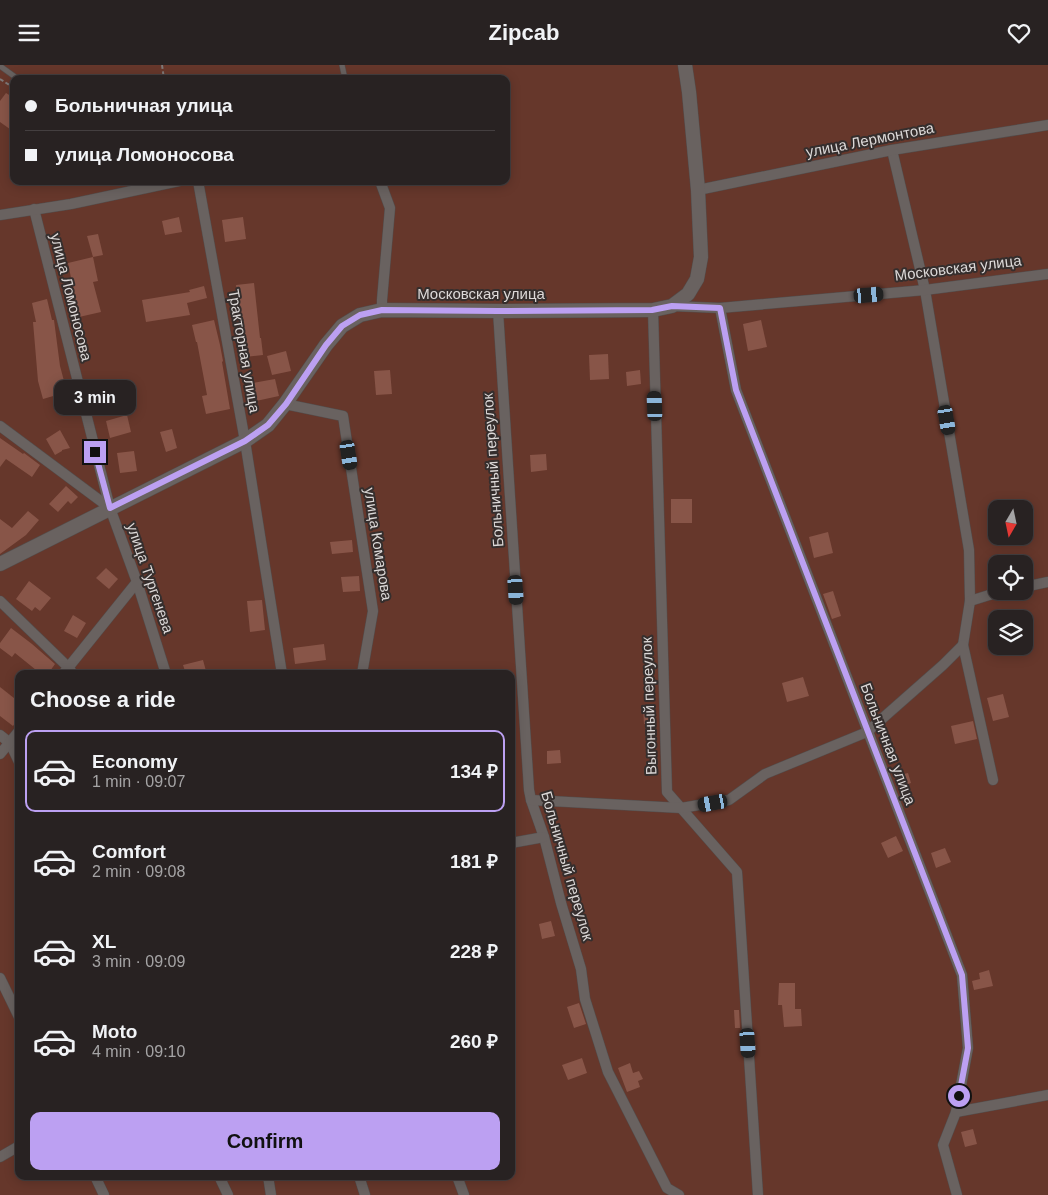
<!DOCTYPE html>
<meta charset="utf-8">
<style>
body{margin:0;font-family:Helvetica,sans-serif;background:#342f2f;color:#f1f3f6;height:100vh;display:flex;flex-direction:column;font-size:19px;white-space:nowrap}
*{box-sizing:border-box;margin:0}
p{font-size:16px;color:#a5a4a5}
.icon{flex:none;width:28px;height:28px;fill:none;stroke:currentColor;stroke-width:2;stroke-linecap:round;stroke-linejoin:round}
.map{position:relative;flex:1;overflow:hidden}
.panel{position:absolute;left:15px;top:605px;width:500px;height:510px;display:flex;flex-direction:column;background:#282222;border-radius:10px;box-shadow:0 2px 12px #0003,0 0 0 1px #443f40}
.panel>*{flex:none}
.guide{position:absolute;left:10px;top:10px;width:500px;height:110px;border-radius:10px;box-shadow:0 2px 12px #0003,0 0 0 1px #443f40;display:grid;align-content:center;height:110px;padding:0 15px;background:#282222}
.needle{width:32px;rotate:189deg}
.fabs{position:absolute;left:988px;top:435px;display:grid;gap:10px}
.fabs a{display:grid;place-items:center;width:45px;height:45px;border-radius:10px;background:#282222;box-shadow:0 2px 12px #0003,0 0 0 1px #443f40;font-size:25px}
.end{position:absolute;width:22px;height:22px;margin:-11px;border:6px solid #bca0f2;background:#111;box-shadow:0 0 0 2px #111}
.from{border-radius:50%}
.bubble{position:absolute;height:35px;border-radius:10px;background:#282222;box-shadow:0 2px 12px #0003,0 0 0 1px #443f40;font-size:16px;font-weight:700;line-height:35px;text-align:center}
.car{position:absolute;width:15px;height:30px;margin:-15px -8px;border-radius:6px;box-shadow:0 0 4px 1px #0007;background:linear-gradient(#222 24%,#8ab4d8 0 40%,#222 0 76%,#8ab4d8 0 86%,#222 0)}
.guide b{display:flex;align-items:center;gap:18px;height:48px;font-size:19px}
.guide b+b{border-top:1px solid #443f40}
.guide i{width:12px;height:12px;background:#f1f3f6}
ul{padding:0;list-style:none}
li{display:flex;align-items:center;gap:15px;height:82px;margin:0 10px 8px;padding:0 5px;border:2px solid transparent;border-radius:10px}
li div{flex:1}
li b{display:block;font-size:19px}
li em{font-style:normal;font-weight:700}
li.selected{border-color:#bca0f2}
li>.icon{width:45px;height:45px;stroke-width:1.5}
h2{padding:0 15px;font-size:22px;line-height:60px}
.cta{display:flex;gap:10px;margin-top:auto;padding:10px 15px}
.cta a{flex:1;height:58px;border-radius:10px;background:#bca0f2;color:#111;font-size:20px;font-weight:700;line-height:58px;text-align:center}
header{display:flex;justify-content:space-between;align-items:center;height:65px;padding:0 15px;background:#282222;font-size:22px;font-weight:700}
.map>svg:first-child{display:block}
.green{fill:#66372b;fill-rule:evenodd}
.building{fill:#885548}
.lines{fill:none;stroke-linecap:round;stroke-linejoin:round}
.service-casing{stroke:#524d4c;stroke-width:6}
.minor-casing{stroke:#524d4c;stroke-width:11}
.tertiary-casing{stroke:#524d4c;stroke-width:15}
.path{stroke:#7f7978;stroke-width:2;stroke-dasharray:4 2.5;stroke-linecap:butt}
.service{stroke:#696260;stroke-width:5}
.minor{stroke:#696260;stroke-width:10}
.tertiary{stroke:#696260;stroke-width:14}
.route{stroke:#bca0f2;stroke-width:6}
.labels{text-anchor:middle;stroke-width:4;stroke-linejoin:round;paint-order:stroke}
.street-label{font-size:15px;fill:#ddd9d8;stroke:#352e2d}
</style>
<header><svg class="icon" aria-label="menu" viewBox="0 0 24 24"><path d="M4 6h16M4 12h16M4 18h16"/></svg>Zipcab<svg class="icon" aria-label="heart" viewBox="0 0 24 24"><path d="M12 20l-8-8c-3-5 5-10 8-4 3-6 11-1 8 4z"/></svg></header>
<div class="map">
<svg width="1048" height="1130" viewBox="0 0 1048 1130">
<rect width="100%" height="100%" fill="#352e2d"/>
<path class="green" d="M0,0H1048V1130H0ZM14,14H506V116H14ZM996,444H1024V471H996ZM996,499H1024V526H996ZM996,554H1024V581H996ZM19,609H511V1111H19Z"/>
<g class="building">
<path d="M6,28L14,33V67L0,57V36Z"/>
<path d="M179,152L182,167L165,170L162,156Z"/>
<path d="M243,152L246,174L225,177L222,155Z"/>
<path d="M98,169L103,190L93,192L87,171Z"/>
<path d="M93,192L98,216L93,217L101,247L79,252L68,198Z"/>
<path d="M254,218L260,273H261L263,290L245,292L243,272H240L237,240H239L236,220Z"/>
<path d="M204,221L207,233L187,238L190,250L146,257L142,235L190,227L189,225Z"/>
<path d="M47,234L52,255H54L60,301L67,327L43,334L38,316L33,257H36L32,238Z"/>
<path d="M214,255L220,280L223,296L222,297L230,344L206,349L202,331L207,330L197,277H196L192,260Z"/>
<path d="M761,255L767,282L748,286L743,259Z"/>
<path d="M286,286L291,306L272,310L267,291Z"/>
<path d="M608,289L609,314L590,315L589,290Z"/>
<path d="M390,305L392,329L376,330L374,306Z"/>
<path d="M640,305L641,319L627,321L626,307Z"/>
<path d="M275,314L279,331L256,336L253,318Z"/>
<path d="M127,350L131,367L110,373L106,356Z"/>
<path d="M172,364L177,383L166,387L160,367Z"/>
<path d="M60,365L70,383L62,385V386L55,390L46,374Z"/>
<path d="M0,373L23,389L24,388L40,400L32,412L6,394L0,402Z"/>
<path d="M134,386L137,406L120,408L117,388Z"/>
<path d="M546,389L547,405L531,407L530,390Z"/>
<path d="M66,421L78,432L71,439L68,436L58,447L49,439Z"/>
<rect x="671" y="434" width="21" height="24"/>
<path d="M28,446L39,455L26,470L0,489V454L12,463Z"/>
<path d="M828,467L833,488L814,493L809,472Z"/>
<path d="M352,475L353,487L332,489L330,477Z"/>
<path d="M106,503L118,514L109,524L96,513Z"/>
<path d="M359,511L360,526L343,527L341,512Z"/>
<path d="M29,516L51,533L40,546L35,542L32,546L16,534Z"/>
<path d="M833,526L841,551L832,554L823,529Z"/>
<path d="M262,535L265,565L250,567L247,536Z"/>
<path d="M73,550L86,558L77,573L64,566Z"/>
<path d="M11,563L32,579L55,599L48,609H41L15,588L12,592L0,583V578Z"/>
<path d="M324,579L326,595L295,599L293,583Z"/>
<path d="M203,595L206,606L196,609H186L183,600Z"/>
<path d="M803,612L809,631L787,637L782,618Z"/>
<path d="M0,622L19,637V653L13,661L0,651Z"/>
<path d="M1003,629L1009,652L993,656L987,633Z"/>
<path d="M643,644H654L655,659H644Z"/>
<path d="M973,656L977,674L955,679L951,661Z"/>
<path d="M560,685L561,698L547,699V686Z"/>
<path d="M908,708L911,718L899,722L896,711Z"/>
<path d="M896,771L903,786L888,793L881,778Z"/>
<path d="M945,783L951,797L936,803L931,788Z"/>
<path d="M551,856L555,871L542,874L539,859Z"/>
<path d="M989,905L993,921L974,925L972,916L980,914L979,908Z"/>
<path d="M779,918H795V944H801L802,961L784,962L782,940H778Z"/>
<path d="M579,938L586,959L574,963L567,942Z"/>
<path d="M734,945H739L740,963H735Z"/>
<path d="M582,993L587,1008L568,1015L562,1000Z"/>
<path d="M630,998L633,1008L639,1006L643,1014L638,1016L640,1022L627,1027L618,1003Z"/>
<path d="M973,1064L977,1079L965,1082L961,1067Z"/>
</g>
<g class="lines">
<defs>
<g id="service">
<path d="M342,0L345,14"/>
<path d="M0,1L18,14"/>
</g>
<g id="minor">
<path d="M892,85L925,225L969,485L970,536L963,580L993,715"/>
<path d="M198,116L245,376L282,609"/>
<path d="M380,116L390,143L382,235V245"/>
<path d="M698,125L892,85L1048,60"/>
<path d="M34,144L110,443L137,517L166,609"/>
<path d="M0,150L71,139L179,116"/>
<path d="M672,241L720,243L925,225L1048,209"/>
<path d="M720,243L736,325L962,910L968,983L956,1047L943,1080L957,1130"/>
<path d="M653,245L667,727L737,807L758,1130"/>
<path d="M498,246L529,725L531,735L544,772L561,838L581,904L585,934L608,1007L667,1123L679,1130"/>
<path d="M285,339L343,351L373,546L362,609"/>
<path d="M0,361L110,443"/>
<path d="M1024,522L1048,517"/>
<path d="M0,536L68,602L73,609"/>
<path d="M970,536L1002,526"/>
<path d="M63,609L137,517"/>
<path d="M0,670L10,678L19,697"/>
<path d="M0,689L19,666"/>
<path d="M531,735L681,743L729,735L765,709L867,667L943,600L963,580"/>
<path d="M511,778L544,772"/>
<path d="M0,913L19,952"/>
<path d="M956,1047L1048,1030"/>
<path d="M0,1092L19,1081"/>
<path d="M95,1111L104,1130"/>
<path d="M219,1111L228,1130"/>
<path d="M268,1111L271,1130"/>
<path d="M359,1111L365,1130"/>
<path d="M457,1111L464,1130"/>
</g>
<path id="tertiary" d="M0,499L245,376L268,360L285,339L326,280L342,261L360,250L382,245L498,246L653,245L672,241L688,229L697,214L701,192L698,125L689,27L685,0"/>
</defs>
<use href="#service" class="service-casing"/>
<use href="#minor" class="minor-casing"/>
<use href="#tertiary" class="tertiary-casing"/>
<g class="path">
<path d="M162,0L164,14"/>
<path d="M0,14L14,23"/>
</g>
<use href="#service" class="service"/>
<use href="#minor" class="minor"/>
<use href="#tertiary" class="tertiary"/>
</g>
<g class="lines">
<path class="route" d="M95,387L110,443L245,376L268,360L286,339L326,280L342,261L360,250L382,245L498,246L652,245L672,241L720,243L736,325L962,910L968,983L959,1031"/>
</g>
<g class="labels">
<g class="street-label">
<text transform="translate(870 75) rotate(-11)" y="5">улица Лермонтова</text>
<text transform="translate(958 203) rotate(-7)" y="5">Московская улица</text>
<text x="481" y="234">Московская улица</text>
<text transform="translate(71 232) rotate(76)" y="5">улица Ломоносова</text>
<text transform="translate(244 286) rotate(80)" y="5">Тракторная улица</text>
<text transform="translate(493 405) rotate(-94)" y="5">Больничный переулок</text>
<text transform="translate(378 479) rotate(81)" y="5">улица Комарова</text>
<text transform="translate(150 513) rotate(71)" y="5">улица Тургенева</text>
<text transform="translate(649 641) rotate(-92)" y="5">Выгонный переулок</text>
<text transform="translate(888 679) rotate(69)" y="5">Больничная улица</text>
<text transform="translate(567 801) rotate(74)" y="5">Больничный переулок</text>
</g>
</g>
</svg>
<div class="fabs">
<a><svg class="needle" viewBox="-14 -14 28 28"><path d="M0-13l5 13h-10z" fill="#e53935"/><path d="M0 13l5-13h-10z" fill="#a5a4a5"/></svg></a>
<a><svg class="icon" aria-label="locate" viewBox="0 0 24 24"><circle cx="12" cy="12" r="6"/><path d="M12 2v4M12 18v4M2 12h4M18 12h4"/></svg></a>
<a><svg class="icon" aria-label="layers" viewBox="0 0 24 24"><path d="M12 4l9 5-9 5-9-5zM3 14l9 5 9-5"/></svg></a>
</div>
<i class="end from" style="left:959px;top:1031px"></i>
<i class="end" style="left:95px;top:387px"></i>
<div class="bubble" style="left:54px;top:315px;width:82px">3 min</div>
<i class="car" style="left:869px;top:230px;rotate:85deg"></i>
<i class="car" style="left:655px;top:341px;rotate:358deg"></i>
<i class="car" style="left:947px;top:355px;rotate:170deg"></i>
<i class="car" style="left:349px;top:390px;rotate:171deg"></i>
<i class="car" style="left:516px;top:525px;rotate:176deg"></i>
<i class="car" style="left:713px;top:738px;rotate:260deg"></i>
<i class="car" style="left:748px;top:978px;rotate:176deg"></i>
<div class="guide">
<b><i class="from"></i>Больничная улица</b>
<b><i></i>улица Ломоносова</b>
</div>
<section class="panel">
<h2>Choose a ride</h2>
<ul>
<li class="selected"><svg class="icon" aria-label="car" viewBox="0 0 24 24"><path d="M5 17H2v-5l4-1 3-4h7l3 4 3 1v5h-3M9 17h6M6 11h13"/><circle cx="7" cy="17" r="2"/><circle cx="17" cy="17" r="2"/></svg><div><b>Economy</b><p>1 min · 09:07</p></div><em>134 ₽</em></li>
<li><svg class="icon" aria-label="car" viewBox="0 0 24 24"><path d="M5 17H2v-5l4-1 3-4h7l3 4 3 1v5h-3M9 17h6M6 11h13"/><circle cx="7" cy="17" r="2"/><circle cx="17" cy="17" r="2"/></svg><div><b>Comfort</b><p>2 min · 09:08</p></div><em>181 ₽</em></li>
<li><svg class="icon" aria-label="car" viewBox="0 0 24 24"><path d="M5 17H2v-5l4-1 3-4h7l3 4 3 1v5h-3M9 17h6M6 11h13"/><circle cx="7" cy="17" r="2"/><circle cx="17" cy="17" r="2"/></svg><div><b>XL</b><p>3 min · 09:09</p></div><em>228 ₽</em></li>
<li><svg class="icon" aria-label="car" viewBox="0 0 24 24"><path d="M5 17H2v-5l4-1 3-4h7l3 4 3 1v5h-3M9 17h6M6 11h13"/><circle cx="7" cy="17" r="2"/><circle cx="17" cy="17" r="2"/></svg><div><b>Moto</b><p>4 min · 09:10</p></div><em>260 ₽</em></li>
</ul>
<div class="cta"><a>Confirm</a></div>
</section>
</div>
